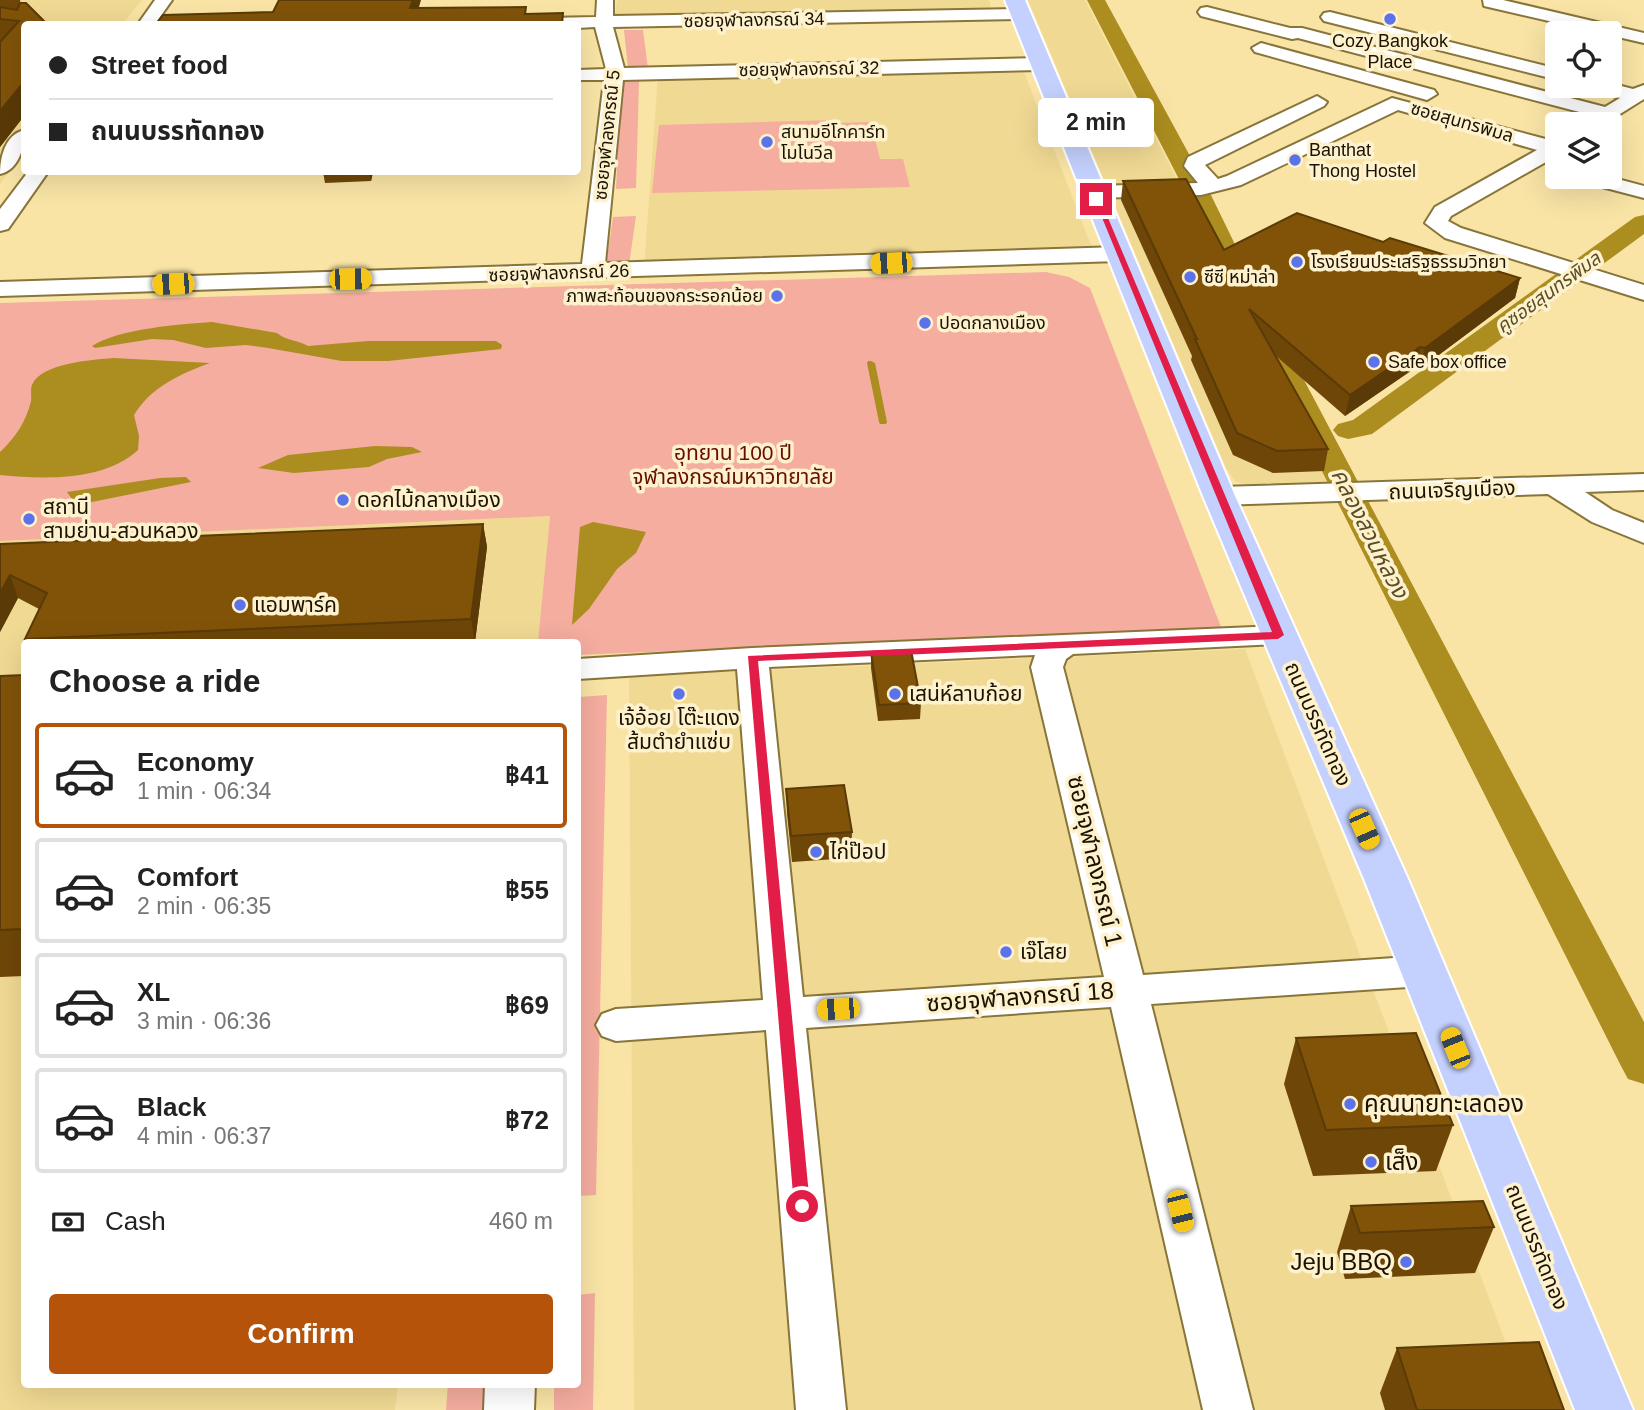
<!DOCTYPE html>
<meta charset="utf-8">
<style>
body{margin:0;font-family:Arial,"Noto Sans Thai",sans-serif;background:#f6f6f6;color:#222;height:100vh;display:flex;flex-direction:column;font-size:26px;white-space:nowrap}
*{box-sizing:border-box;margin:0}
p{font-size:23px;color:#767676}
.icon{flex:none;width:38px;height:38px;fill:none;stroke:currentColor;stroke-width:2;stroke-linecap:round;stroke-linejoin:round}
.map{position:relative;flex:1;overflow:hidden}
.panel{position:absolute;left:21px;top:639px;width:560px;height:749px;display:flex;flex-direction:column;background:#fff;border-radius:7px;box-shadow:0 7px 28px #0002}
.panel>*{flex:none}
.hud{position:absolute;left:21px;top:21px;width:560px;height:154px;border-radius:7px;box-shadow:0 7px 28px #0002;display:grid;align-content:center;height:154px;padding:0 28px;background:#fff}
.controls{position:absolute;left:1545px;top:21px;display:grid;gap:14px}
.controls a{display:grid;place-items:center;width:77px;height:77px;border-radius:7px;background:#fff;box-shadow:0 7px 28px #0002;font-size:35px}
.end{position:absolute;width:32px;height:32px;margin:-16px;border:9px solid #e11d48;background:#fff;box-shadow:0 0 0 4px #fff}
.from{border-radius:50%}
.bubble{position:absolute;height:49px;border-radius:7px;background:#fff;box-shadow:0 7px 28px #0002;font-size:23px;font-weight:700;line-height:49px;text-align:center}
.car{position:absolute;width:21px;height:42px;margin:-21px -10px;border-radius:9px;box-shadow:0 0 5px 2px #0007;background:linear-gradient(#f5c518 24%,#345 0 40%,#f5c518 0 76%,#345 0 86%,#f5c518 0)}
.hud b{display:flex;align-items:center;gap:24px;height:66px;font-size:26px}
.hud b+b{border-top:2px solid #e0e0e0}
.hud i{width:18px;height:18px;background:#222}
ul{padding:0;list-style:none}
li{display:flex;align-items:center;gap:21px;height:105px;margin:0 14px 10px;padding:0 14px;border:4px solid #e0e0e0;border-radius:7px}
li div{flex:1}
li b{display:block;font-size:26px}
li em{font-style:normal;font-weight:700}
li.selected{border-color:#b45309}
li>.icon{width:63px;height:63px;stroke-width:1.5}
h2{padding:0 28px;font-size:32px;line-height:84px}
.pay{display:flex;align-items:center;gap:18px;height:77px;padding:0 28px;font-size:26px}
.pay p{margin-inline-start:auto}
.primary-button{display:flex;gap:14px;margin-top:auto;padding:14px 28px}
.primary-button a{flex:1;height:80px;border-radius:7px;background:#b45309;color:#fff;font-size:28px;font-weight:700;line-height:80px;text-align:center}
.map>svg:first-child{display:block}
.built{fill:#f0d993}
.green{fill:#f4ad9f}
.water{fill:#ac8d20}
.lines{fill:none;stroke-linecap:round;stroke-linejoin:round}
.stream{fill:#ac8d20;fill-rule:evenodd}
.canal{fill:#ac8d20;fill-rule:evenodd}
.minor-casing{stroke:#88753a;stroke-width:4}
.major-casing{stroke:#fff;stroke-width:4}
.minor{fill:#fff;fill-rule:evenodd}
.major{fill:#c4d0fd;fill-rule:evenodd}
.wall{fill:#6e4708}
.shaded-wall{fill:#5a3a06}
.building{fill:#805309;stroke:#5a3a06;stroke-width:2}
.route{fill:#e11d48}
.poi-dot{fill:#5b72e9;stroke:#fef2ce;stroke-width:2.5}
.labels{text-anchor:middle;stroke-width:7;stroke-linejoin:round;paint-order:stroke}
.far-street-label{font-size:18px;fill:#1b1300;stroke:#fef2ce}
.far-poi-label{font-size:18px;fill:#1b1300;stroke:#fef2ce;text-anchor:start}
.far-water-label{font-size:19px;font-style:italic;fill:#5b4e24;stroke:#fef2ce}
.park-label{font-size:21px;fill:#670d01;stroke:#fef2ce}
.street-label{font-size:21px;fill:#1b1300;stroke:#fef2ce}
.poi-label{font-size:21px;fill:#1b1300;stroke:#fef2ce;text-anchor:start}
.water-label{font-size:23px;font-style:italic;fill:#5b4e24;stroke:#fef2ce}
.near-street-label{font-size:24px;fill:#1b1300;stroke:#fef2ce}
.near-poi-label{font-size:24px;fill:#1b1300;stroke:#fef2ce;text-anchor:start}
</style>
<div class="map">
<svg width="1644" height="1410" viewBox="0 0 1644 1410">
<rect width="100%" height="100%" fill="#f9e4a6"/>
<g class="built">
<path d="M0,0H142L122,24H24V152L0,184Z"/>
<path d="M617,0H989L991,6L981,11L626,18L615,15Z"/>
<path d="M1028,0H1085L1335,488L1261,490L1235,481L1226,468Z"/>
<path d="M1022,67L1094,253L644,268L658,76Z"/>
<path d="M550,516L538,642H24V681L0,682V541Z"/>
<path d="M1245,649L1531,1410H634L629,676Z"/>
<path d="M24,706V1384H398L395,1410H0V725Z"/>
</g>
<g class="green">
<path d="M624,30H643L648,69H628Z"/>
<path d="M639,81L636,188L616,189L621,82Z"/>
<path d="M837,120V123L871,122L880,159H903L910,187L652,193L659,125Z"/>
<path d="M636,216L629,265L606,266L613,217Z"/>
<path d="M1046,272L1069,277L1090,288L1221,627L578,655V642H538L550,516L0,541V303Z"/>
<path d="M607,695L596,1195L578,1196L579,697Z"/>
<path d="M595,1293L593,1410H554V1384H578V1295Z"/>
<path d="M448,1384H485L483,1410H446Z"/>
</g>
<g class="water">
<path d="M212,322L277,333C286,341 298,340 308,346L368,341H496L502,345L501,349L388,361H342L268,348L246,345L206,348L173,340L152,339L95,348L92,346C118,329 180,324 212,322Z"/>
<path d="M113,358L210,363C180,374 151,387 134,415L139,436L138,450C103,482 44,479 0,475V452C15,438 26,422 31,401C32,397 30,389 32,385C41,363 92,360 113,358Z"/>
<path d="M375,446L412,447L422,452L387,459L369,467L294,473L258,468L288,455Z"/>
<path d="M186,477L191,482L87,503L72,499L67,492L160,478Z"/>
<path d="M593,522L646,532L636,553L617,569L589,609L572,625L580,527Z"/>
</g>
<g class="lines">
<path class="stream" d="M868,361H871L875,363L887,422L886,424H880L879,422L867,363Z"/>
<g class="canal">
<path d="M1087,0H1105L1208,189L1267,310L1644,1022V1084L1628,1079L1621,1066L1241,310L1184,189Z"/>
<path d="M1644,215V234L1372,434L1348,439L1338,436L1333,430L1338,424L1353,420L1635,217Z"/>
</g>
<defs>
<g id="minor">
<path d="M155,0H172L155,24H138Z"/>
<path d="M597,0H613V16L1021,9L1030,14L1021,19L613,27L624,68L1041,58L1050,64L1041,70L623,80L605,263L1119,247L1127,249L1130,254L1127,259L1119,261L0,296V282L582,264L604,80H578V70L606,69L595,27L578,28V24H479L488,19L596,17Z"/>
<path d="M1483,0H1503L1644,33V43L1484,6Z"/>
<path d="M1207,7L1290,28H1302L1605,107L1620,98L1591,90L1589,86H1610V83L1633,89L1644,85V99L1604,124H1581L1591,115L1298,38L1292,39L1201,16L1198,12L1201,8Z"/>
<path d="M1330,12L1558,69V80L1324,21L1321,17L1324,13Z"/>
<path d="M1261,43L1434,90L1437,94L1427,100L1255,52L1252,48Z"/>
<path d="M1317,96L1327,102L1324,106L1205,165L1218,179L1227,176L1392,98L1553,141L1558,140V155L1451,216L1448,221L1461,228L1644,285V300L1445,238L1425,223L1435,207L1537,150L1398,110L1241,185L1201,195L1094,198L1086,197L1083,192L1086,187L1094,186L1198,183L1184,166L1188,157Z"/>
<path d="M24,130C25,146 19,170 0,174C0,157 5,135 24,130Z"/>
<path d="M28,172H48L8,229L0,231V209Z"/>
<path d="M1576,177H1610L1644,186V198L1579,181Z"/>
<path d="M1644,474V490L1585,492L1612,510L1644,523V543L1592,522L1548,494L1219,505L1209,502L1205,496L1209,490L1219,487Z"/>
<path d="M1278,626L1289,628L1294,635L1289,642L1278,644L1073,654L1066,659L1063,667L1143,975L1423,956L1437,961L1443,971L1437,981L1423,986L1151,1004L1253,1410H1203L1111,1007L806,1028L846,1410H796L766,1030L616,1041L602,1036L596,1025L602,1014L616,1009L763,1000L737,669L578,679V659L752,648ZM1035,655L1031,667L1104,977L803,997L769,667Z"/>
<path d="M485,1384H535L534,1410H484Z"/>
</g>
<path id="major" d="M1005,0H1025L1235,496L1408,879L1633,1410H1575L1364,879L1203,496Z"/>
</defs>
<use href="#minor" class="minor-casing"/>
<use href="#major" class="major-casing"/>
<use href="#minor" class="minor"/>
<use href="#major" class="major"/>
</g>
<g class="wall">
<path d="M0,0H20L24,24V116L0,147Z"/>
<path d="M323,172H373L371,181L325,183Z"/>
<path d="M1123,181L1224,250L1383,242L1520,278L1515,298L1420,369L1415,368L1345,416L1275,355L1328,449L1324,471L1273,473L1233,455L1191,360L1192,356L1121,200Z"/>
<path d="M483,524L487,547L475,642H26L25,639L39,609L18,598L0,632V544Z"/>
<path d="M871,652L921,703L920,719L878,721L871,668Z"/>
<path d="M24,675V976L0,977V676Z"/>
<path d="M786,789L852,832L851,858L792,862L787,814Z"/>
<path d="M1296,1038L1453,1125L1436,1171L1313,1176L1284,1084Z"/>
<path d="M1351,1206L1494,1227L1475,1273L1345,1279L1337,1252Z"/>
<path d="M1397,1348L1564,1410H1385L1380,1393Z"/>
</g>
<g class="shaded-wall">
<path d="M413,0H421L414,24L410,8Z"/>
<path d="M24,82V116L0,147V111Z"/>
<path d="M369,172H373L371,181Z"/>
<path d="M1520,278L1515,298L1420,369L1425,348Z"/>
<path d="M1420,347L1415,368L1345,416L1350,395Z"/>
<path d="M483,524L487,547L475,642L471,619Z"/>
<path d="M10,575L18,598L0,632V593Z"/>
</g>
<g class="building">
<path d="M279,0H413L410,8L526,7L525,14L563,13L562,24H156L163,15L273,12Z"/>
<path d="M20,3H26L47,24H24V82L0,111V42L19,21L0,19V7L17,10Z"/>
<path d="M1186,179L1224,250L1297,213L1383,242L1390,238L1520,278L1425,348L1420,347L1350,395L1249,309L1328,449L1277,451L1237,433L1195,339H1197L1123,181Z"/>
<path d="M483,524L471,619L25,639L47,593L10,575L0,593V544Z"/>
<path d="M911,650L921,703L879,705L871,652Z"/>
<path d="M24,675V929L0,930V676Z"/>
<path d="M844,785L852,832L791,836L786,789Z"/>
<path d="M1416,1033L1453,1125L1326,1130L1296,1038Z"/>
<path d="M1483,1201L1494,1227L1360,1233L1351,1206Z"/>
<path d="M1539,1342L1564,1410H1417L1397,1348Z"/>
</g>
<path class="route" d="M1094,198L1100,199L1284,635L1278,639L758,661L810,1206L802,1213L794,1206L748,656L1272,632Z"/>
<g class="poi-dot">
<circle cx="1390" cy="19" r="7"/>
<circle cx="767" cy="142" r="7"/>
<circle cx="1295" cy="160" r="7"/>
<circle cx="1297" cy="262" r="7"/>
<circle cx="1190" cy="277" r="7"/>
<circle cx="777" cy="296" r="7"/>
<circle cx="925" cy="323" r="7"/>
<circle cx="1374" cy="362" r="7"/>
<circle cx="343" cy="500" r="7"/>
<circle cx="29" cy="519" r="7"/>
<circle cx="240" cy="605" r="7"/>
<circle cx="679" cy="694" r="7"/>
<circle cx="895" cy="694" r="7"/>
<circle cx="816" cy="852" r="7"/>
<circle cx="1006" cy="952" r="7"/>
<circle cx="1350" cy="1104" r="7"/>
<circle cx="1371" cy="1162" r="7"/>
<circle cx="1406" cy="1262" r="7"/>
</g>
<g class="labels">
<g class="far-street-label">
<text transform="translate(754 20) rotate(-1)" y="6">ซอยจุฬาลงกรณ์ 34</text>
<text transform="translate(809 69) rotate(-1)" y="6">ซอยจุฬาลงกรณ์ 32</text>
<text transform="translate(1462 122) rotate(16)" y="6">ซอยสุนทรพิมล</text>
<text transform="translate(607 135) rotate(-84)" y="6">ซอยจุฬาลงกรณ์ 5</text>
<text transform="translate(559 273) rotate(-2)" y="6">ซอยจุฬาลงกรณ์ 26</text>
</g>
<g class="far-poi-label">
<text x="1390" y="47" text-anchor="middle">Cozy Bangkok<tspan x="1390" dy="21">Place</tspan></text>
<text x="781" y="138">สนามอีโกคาร์ท<tspan x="781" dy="21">โมโนวีล</tspan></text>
<text x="1309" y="156">Banthat<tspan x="1309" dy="21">Thong Hostel</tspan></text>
<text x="1311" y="268">โรงเรียนประเสริฐธรรมวิทยา</text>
<text x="1204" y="283">ซีซี หม่าล่า</text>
<text x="763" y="302" text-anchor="end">ภาพสะท้อนของกระรอกน้อย</text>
<text x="939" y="329">ปอดกลางเมือง</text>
<text x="1388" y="368">Safe box office</text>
</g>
<g class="far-water-label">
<text transform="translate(1548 292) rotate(-36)" y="7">คูซอยสุนทรพิมล</text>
</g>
<g class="park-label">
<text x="733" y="460">อุทยาน 100 ปี<tspan x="733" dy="24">จุฬาลงกรณ์มหาวิทยาลัย</tspan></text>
</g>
<g class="street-label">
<text transform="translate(1452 490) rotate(-2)" y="7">ถนนเจริญเมือง</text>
<text transform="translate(1318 724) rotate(66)" y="7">ถนนบรรทัดทอง</text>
<text transform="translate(1537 1247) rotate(68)" y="7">ถนนบรรทัดทอง</text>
</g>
<g class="poi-label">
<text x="357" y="507">ดอกไม้กลางเมือง</text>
<text x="43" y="514">สถานี<tspan x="43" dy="24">สามย่าน-สวนหลวง</tspan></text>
<text x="254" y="612">แอมพาร์ค</text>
<text x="909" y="701">เสน่ห์ลาบก้อย</text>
<text x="679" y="725" text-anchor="middle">เจ้อ้อย โต๊ะแดง<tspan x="679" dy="24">ส้มตำยำแซ่บ</tspan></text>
<text x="830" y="859">ไก่ป๊อป</text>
<text x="1020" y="959">เจ๊โสย</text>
</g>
<g class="water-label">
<text transform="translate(1370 533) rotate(63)" y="8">คลองสวนหลวง</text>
</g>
<g class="near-street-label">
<text transform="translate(1095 861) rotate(77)" y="8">ซอยจุฬาลงกรณ์ 1</text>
<text transform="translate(1020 997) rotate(-4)" y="8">ซอยจุฬาลงกรณ์ 18</text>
</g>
<g class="near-poi-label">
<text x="1364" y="1112">คุณนายทะเลดอง</text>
<text x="1385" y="1170">เส็ง</text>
<text x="1392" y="1270" text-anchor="end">Jeju BBQ</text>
</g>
</g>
</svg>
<div class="controls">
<a><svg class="icon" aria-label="locate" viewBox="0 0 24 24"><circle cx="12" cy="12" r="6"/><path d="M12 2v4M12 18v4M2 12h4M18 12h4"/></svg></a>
<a><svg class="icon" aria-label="layers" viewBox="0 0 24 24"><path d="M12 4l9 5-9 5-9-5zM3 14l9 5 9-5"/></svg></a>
</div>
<i class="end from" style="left:802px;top:1206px"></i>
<i class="end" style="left:1096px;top:199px"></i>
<div class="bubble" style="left:1038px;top:98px;width:116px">2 min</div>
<i class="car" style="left:891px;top:263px;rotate:268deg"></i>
<i class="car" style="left:350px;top:279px;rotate:89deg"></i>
<i class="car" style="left:173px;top:284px;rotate:268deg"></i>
<i class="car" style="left:1364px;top:829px;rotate:156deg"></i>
<i class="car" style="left:838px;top:1009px;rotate:266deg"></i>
<i class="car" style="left:1455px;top:1048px;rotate:338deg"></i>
<i class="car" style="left:1180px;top:1211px;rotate:166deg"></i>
<div class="hud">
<b><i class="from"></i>Street food</b>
<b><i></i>ถนนบรรทัดทอง</b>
</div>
<section class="panel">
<h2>Choose a ride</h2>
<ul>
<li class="selected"><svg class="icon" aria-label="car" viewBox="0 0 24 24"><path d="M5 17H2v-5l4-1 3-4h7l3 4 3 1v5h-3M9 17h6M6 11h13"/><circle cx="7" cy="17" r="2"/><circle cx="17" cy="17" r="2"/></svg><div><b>Economy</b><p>1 min · 06:34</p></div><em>฿41</em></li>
<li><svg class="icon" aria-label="car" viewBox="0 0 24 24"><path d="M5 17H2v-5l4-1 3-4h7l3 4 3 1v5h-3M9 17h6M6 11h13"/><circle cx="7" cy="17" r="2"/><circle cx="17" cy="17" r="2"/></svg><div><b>Comfort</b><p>2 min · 06:35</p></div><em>฿55</em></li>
<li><svg class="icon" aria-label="car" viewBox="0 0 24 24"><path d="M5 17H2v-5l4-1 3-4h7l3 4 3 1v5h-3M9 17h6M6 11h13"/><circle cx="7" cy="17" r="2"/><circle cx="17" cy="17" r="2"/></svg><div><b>XL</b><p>3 min · 06:36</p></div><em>฿69</em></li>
<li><svg class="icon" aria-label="car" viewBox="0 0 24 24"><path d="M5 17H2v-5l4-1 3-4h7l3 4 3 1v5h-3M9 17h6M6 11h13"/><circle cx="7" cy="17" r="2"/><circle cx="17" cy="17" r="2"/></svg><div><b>Black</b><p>4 min · 06:37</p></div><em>฿72</em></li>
</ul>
<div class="pay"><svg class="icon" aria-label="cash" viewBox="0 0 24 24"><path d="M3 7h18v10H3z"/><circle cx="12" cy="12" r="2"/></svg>Cash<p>460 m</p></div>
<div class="primary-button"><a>Confirm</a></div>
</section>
</div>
